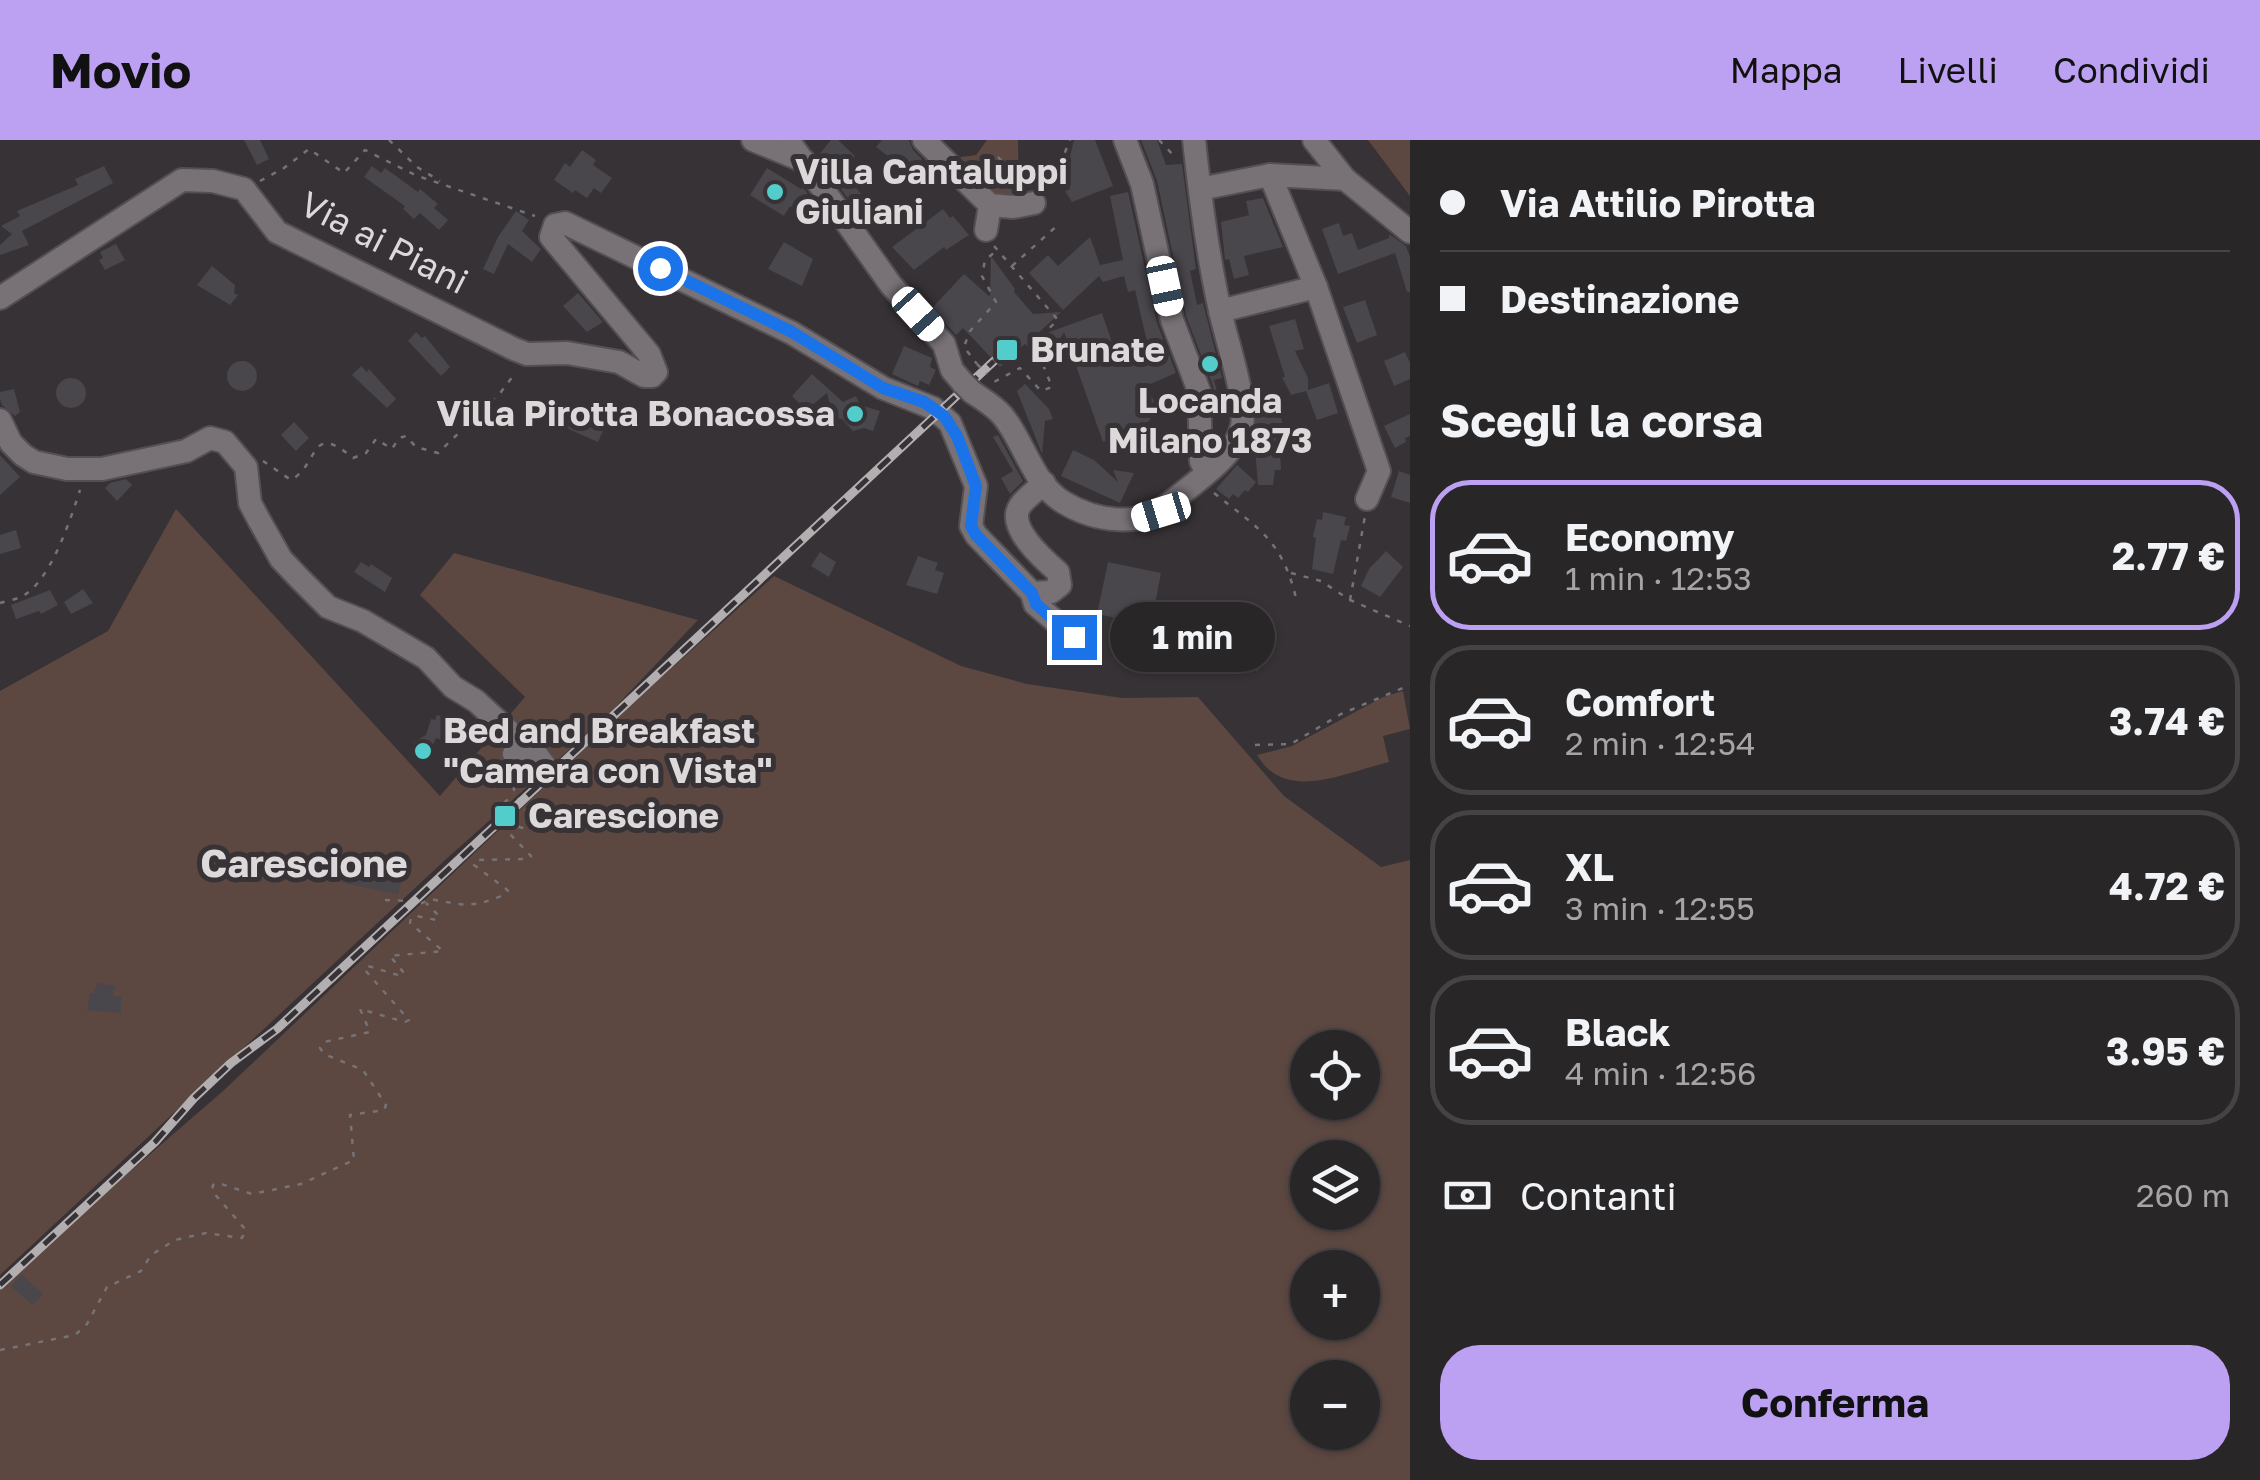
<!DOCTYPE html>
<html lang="it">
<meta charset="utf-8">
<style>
body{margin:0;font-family:"Golos Text",sans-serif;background:#353234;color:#f1f3f6;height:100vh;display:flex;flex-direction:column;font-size:38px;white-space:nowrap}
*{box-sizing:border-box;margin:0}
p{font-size:32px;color:#a5a5a8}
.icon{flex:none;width:55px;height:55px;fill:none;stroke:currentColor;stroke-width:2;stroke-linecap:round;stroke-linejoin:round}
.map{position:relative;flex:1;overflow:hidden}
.panel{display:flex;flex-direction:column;background:#292628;width:850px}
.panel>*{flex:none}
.banner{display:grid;align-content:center;height:220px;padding:0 30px;background:#292628}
.controls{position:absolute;left:1290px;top:890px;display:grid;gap:20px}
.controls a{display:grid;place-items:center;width:90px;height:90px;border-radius:50%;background:#292628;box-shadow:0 2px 8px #0004,0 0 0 2px #454345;font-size:50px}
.end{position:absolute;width:45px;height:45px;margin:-22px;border:12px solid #1a73e8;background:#fff;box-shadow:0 0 0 5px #fff}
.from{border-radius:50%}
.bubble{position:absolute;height:70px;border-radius:35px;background:#292628;box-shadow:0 2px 8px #0004,0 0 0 2px #454345;font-size:32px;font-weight:700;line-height:70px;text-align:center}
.car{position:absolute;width:30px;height:60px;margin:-30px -15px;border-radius:12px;box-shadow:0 0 8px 2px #0007;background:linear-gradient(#fff 24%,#345 0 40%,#fff 0 76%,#345 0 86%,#fff 0)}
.banner b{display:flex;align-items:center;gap:35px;height:95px;font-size:38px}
.banner b+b{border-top:2px solid #454345}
.banner i{width:25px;height:25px;background:#f1f3f6}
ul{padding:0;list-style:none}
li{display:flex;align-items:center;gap:30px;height:150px;margin:0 20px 15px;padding:0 10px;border:5px solid #454345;border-radius:40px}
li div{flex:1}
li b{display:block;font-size:38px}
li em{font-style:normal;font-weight:700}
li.selected{border-color:#bca0f2}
li>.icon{width:90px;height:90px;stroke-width:1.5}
h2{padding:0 30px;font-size:45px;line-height:120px}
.pay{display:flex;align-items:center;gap:25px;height:110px;padding:0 30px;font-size:38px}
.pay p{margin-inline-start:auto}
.button{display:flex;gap:20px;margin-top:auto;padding:20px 30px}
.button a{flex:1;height:115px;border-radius:40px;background:#bca0f2;color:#111;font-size:40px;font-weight:700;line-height:115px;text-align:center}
header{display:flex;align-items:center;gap:60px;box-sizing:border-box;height:140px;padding:0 50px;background:#bca0f2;color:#111}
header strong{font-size:48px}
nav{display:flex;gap:55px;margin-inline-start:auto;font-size:35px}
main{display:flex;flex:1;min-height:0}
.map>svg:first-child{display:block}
.green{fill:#5c4741;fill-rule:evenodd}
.building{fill:#49464c}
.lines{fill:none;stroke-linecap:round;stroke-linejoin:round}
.minor-casing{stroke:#544f52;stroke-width:26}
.path{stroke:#777275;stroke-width:2.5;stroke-dasharray:5 8;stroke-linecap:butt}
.minor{stroke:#787276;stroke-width:22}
.rail-casing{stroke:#b3afb1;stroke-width:9}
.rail{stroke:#373235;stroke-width:5;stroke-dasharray:15;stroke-linecap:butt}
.minor-bridge-casing{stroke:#544f52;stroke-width:26;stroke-linecap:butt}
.path-bridge{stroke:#777275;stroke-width:2.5;stroke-dasharray:5 8;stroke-linecap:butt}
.minor-bridge{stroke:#787276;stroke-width:22}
.route{stroke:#1a73e8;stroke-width:12}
.poi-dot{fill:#52cdcc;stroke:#373235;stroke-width:4}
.labels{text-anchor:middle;stroke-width:10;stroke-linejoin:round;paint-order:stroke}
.poi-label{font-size:35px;font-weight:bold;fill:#ddd9db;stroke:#373235;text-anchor:start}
.street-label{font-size:35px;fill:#ddd9db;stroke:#373235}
.neighbourhood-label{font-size:38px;font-weight:bold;fill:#ddd9db;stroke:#373235}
</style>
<header>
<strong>Movio</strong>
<nav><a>Mappa</a><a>Livelli</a><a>Condividi</a></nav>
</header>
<main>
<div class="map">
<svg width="1410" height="1340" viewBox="0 0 1410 1340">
<rect width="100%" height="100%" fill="#373235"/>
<g class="green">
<path d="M987,0H1018L1019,59L994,55L946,19L976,15Z"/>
<path d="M1368,0H1410V56Z"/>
<path d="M176,369L440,656L525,557L420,455L454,413L698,480L606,577L444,721L0,1135V551L108,491Z"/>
<path d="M774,436L961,526L1027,544L1122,558L1198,557L1284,656L1381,727L1410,720V1340H0V1144L223,951L635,561ZM1308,908H1362V962H1308ZM1308,1018H1362V1072H1308ZM1308,1128H1362V1182H1308ZM1308,1238H1362V1292H1308Z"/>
<path d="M1403,551L1410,589L1383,596L1389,622C1344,633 1285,663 1257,615L1292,606L1383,557Z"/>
</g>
<g class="building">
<path d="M244,0H260L269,19L257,25Z"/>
<path d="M831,0H838L855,16L843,31L861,54L852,64L840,48L843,45L818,16Z"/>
<path d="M882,0H909L913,10L922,19L910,33L876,7Z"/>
<path d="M1074,0H1095L1113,46L1072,62L1065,51L1070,49L1064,33L1071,28L1069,20Z"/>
<path d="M1141,0H1157L1166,25L1182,24L1196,129L1190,131L1197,165L1203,163L1222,238L1214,240L1220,263L1214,264L1213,246L1186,176L1157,41Z"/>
<path d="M582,10L596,20L593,25L612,38L601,53L594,48L587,58L575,50L573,53L554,40L565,23L570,27Z"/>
<path d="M104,26L113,43L22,91L29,105L0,115V105L12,94L1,86L20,76L17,71L78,45L75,39Z"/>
<path d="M372,26L381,33L385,28L418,52L420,49L438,64L434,68L448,80L439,90L420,73L414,79L403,69L405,66L364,37Z"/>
<path d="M767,28L801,49L803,47L817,67L806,77L790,66L784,76L750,55Z"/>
<path d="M1128,52L1157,183L1176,233L1148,245L1155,265L1150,267L1152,275L1149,281L1143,284L1144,288L1103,302L1064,192L1051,214L1042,223L1025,204L1000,227L963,188L956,195L917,152L933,167L964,134L990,157L991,116L1015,149L1014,152L1033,174L1061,172L1033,198L1102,173L1115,211L1147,202L1135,150L1128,152L1124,136L1103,142L1099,136L1063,170L1029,133L1048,115L1058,126L1090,97L1100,125L1123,120L1110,56Z"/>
<path d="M1263,58L1283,107L1244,116L1249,135L1234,139L1229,119L1225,120L1221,82L1249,75L1246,61Z"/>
<path d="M943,69L950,78L953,76L969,95L946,110L944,107L914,130L892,107Z"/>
<path d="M516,71L529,80L522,91L541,109L532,122L508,104L494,134L483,129L498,97Z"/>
<path d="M1339,83L1343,96L1352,93L1358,110L1389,98V94L1406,106L1410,117V152H1407L1395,113L1338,134L1322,89Z"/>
<path d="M784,102L813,119L802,146L768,129Z"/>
<path d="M116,104L125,120L105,130L99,120L103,118L100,112Z"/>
<path d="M212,126L235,145L234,153L238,155L230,165L197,145Z"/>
<path d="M578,153L603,182L587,192L563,166Z"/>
<path d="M1365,160L1377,195L1357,203L1343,167Z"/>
<path d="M1295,179L1304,209L1295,211L1308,238V250L1329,243L1338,273L1317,280L1306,251L1291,255L1282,237H1285L1269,186Z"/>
<path d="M416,192L422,198L425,196L450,227L441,236L408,201Z"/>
<path d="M904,206L932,218L930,227L936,230L929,245L920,241L918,246L892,234Z"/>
<path d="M1405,212L1410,223V239L1394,246L1384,221Z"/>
<circle cx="242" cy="236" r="15"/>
<path d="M361,226L367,232L369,229L396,259L387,268L352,235Z"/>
<path d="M812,234L843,262L856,256L860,265L880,271L873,291L864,288L853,291L842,279L833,277L827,253L806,270L792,256Z"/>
<circle cx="71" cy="253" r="15"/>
<path d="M1025,244L1049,269L1053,279L1045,281L1042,314L1017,251Z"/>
<path d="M14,249L20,272L15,276L2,265L0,259V252Z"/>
<path d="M1277,258L1284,292L1279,293L1281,330H1275L1273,345H1258L1254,297L1257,260Z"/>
<path d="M574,265L608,280L598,302L564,287Z"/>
<path d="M1410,274V296L1405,298L1406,302L1395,308L1384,286Z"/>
<path d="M294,282L309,298L296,311L281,295Z"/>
<path d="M998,295L1023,341L1010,354L1001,338L1013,331L993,297Z"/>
<path d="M1073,310L1094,320L1118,342L1113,330L1134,333L1120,363L1061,336Z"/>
<path d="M0,315L20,337L0,355Z"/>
<path d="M1237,325L1256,342L1248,352L1245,350L1238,358L1233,354L1229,359L1216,349Z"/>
<path d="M1399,331L1410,335V363L1391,357Z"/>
<path d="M126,339L132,345L117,361L105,348L110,343Z"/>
<path d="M1323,372L1346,377L1344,385L1350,386L1346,401L1341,400L1333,434L1312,429L1316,398L1313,397L1317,379L1322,380Z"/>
<path d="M16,390L21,408L0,414V395Z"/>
<path d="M1386,411L1403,427L1380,457L1361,446L1369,429Z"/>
<path d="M820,412L836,422L829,437L811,426Z"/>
<path d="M918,416L938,423L935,430L944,433L937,454L906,445Z"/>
<path d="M361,422L369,427L371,424L392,438L385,452L354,432Z"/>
<path d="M1108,422L1161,433L1151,485L1097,474Z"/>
<path d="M83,449L93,463L71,474L64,462Z"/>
<path d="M50,450L58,465L41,474L39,471L16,479L11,465Z"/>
<path d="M1230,491L1265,498L1258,531L1223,523Z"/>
<path d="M437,575L459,582L457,588L462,590L456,605L436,598L426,619L413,603L426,595L431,579L435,580Z"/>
<path d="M340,722L402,737L398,754L334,741Z"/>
<path d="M97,843L115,846L112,856H121V873L87,870L90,853H94Z"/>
<path d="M21,1134L43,1154L33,1165L11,1146Z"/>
</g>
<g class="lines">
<defs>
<g id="minor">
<path d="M753,0L804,21"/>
<path d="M788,0L891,145L944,204L952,230L963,243"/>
<path d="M924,0L990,65L1013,67L1034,63"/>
<path d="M1125,0L1142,44L1172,180L1199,251L1201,321L1206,331"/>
<path d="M1314,0L1345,39L1410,92"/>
<path d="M1270,35L1316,147L1379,331L1367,359"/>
<path d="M1200,49L1270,35L1345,39"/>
<path d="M986,90L990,65"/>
<path d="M0,158L182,40L213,41L244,49L277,92L514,209L527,214L567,213L619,222L644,236H652L656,232L649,214L551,97L555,85L565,83L792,193L883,248L933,268L950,283L976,346L971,386L976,395L1032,453L1051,452L1060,445L1058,432C1044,420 1006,387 1020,366C1025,358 1037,350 1044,343"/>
<path d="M1220,171L1316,147"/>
<path d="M972,252C982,259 993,265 1002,275C1024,301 1032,343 1063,362C1094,381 1141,389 1170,363C1193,343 1236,317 1242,286C1247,257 1225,197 1219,166C1207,111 1200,56 1194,0"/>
<path d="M0,280L11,303L23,315L34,322L67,329H102L186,311L210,298L225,302L246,327L250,363L259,380L281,419L299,438L328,467L363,481L426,518L453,547L476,561L513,595L528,603L545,626L542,627L514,614"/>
<path d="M1032,453L1035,464L1074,497"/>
</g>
</defs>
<use href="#minor" class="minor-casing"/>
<g class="path">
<path d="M389,0L417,27L440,41"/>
<path d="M1159,0L1176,18"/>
<path d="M998,17L1016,36V45"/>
<path d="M260,41L284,28L309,9L344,33L365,10L415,35L535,76"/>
<path d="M1047,47L1055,37L1070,0"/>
<path d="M994,106L1058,180L1044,193L1056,210L1044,227L1052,247L1041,251L1020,228L994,242"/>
<path d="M1012,126L1059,84"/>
<path d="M965,204L970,191L996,162L982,136L985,120L995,112"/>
<path d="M967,211L977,224"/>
<path d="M263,321L291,340C320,324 309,281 353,318L366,313L376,299L392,309L399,298L406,296L416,307L438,313L501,252L516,232"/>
<path d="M1214,353C1258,388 1282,400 1296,458"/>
<path d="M1291,433L1321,441L1350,460L1410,486"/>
<path d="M1350,460L1365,376"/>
<path d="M0,463C7,461 17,459 23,456C51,440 71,378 80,350"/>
<path d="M1255,605L1291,604L1341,574L1410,545"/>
<path d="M500,671L497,669L514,654"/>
<path d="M385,760L407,761L414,767L430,759C465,765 469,769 504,755L508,751L505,748L474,725L476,720L529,719L531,716L506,690L513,685L529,690L538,689L515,653L510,635"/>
<path d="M0,1210L75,1195L87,1184L107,1147L141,1131L151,1115L175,1100L206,1093L242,1098L246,1090L212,1051L213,1045L218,1043L252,1054L301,1044L354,1020L350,975L384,970L386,965L363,930L324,914L320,908L324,902L370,892L360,869L405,882L409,880L364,829L368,826L401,836L404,833L390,816L443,811L410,783L411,778L416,776L436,780L439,776L426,763"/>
</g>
<use href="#minor" class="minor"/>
<defs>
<path id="rail" d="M0,1145L155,1002L194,958L231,923L277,889L994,221"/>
</defs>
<use href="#rail" class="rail-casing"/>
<use href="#rail" class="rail"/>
<defs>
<path id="minor-bridge" d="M963,243L972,252"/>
</defs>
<use href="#minor-bridge" class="minor-bridge-casing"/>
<path class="path-bridge" d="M977,224L987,234"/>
<use href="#minor-bridge" class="minor-bridge"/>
</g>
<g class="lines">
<path class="route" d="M660,128L792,192L883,248L924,262L944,276L957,296L976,346L971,386L976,395L1032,453L1036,464L1074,497"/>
</g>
<g class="poi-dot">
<circle cx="775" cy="52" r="10"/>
<rect x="995" y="198" width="24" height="24" rx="5"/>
<circle cx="1210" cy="224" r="10"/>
<circle cx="855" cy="274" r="10"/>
<circle cx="423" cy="611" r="10"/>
<rect x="493" y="664" width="24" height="24" rx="5"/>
</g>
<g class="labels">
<g class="poi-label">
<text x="795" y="44">Villa Cantaluppi<tspan x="795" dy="40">Giuliani</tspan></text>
<text x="1030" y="222">Brunate</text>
<text x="1210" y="273" text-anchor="middle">Locanda<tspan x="1210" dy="40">Milano 1873</tspan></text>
<text x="835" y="286" text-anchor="end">Villa Pirotta Bonacossa</text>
<text x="443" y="603">Bed and Breakfast<tspan x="443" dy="40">"Camera con Vista"</tspan></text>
<text x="528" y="688">Carescione</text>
</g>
<g class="street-label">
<text transform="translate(384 103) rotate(27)" y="12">Via ai Piani</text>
</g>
<g class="neighbourhood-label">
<text x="304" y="737">Carescione</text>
</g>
</g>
</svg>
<div class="controls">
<a><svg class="icon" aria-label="locate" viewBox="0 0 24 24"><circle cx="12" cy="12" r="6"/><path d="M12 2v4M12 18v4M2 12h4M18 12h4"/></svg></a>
<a><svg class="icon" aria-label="layers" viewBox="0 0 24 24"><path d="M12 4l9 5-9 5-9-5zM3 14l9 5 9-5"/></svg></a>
<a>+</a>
<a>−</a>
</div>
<i class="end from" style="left:660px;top:128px"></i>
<i class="end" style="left:1074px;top:497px"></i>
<div class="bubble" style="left:1110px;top:462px;width:165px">1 min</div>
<i class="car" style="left:1165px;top:146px;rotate:168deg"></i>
<i class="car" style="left:918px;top:174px;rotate:138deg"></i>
<i class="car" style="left:1161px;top:372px;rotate:253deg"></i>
</div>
<section class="panel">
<div class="banner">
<b><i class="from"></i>Via Attilio Pirotta</b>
<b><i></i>Destinazione</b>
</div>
<h2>Scegli la corsa</h2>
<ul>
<li class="selected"><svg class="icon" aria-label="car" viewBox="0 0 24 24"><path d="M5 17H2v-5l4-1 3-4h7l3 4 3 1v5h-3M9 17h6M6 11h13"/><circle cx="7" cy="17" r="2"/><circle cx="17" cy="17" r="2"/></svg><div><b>Economy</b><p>1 min · 12:53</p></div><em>2.77 €</em></li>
<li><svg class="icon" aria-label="car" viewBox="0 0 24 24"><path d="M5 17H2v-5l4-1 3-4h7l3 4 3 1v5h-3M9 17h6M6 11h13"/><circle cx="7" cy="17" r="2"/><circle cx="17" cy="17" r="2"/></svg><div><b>Comfort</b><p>2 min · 12:54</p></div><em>3.74 €</em></li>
<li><svg class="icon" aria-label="car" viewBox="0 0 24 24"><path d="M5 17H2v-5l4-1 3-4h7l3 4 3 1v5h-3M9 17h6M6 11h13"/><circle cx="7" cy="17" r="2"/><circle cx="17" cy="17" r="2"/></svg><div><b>XL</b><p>3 min · 12:55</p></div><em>4.72 €</em></li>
<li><svg class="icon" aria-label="car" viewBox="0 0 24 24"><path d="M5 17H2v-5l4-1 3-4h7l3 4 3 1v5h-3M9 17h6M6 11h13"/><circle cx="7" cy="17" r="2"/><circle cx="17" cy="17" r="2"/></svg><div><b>Black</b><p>4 min · 12:56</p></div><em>3.95 €</em></li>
</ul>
<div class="pay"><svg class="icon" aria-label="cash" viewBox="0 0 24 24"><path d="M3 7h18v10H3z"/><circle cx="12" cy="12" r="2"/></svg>Contanti<p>260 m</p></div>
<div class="button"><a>Conferma</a></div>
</section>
</main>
